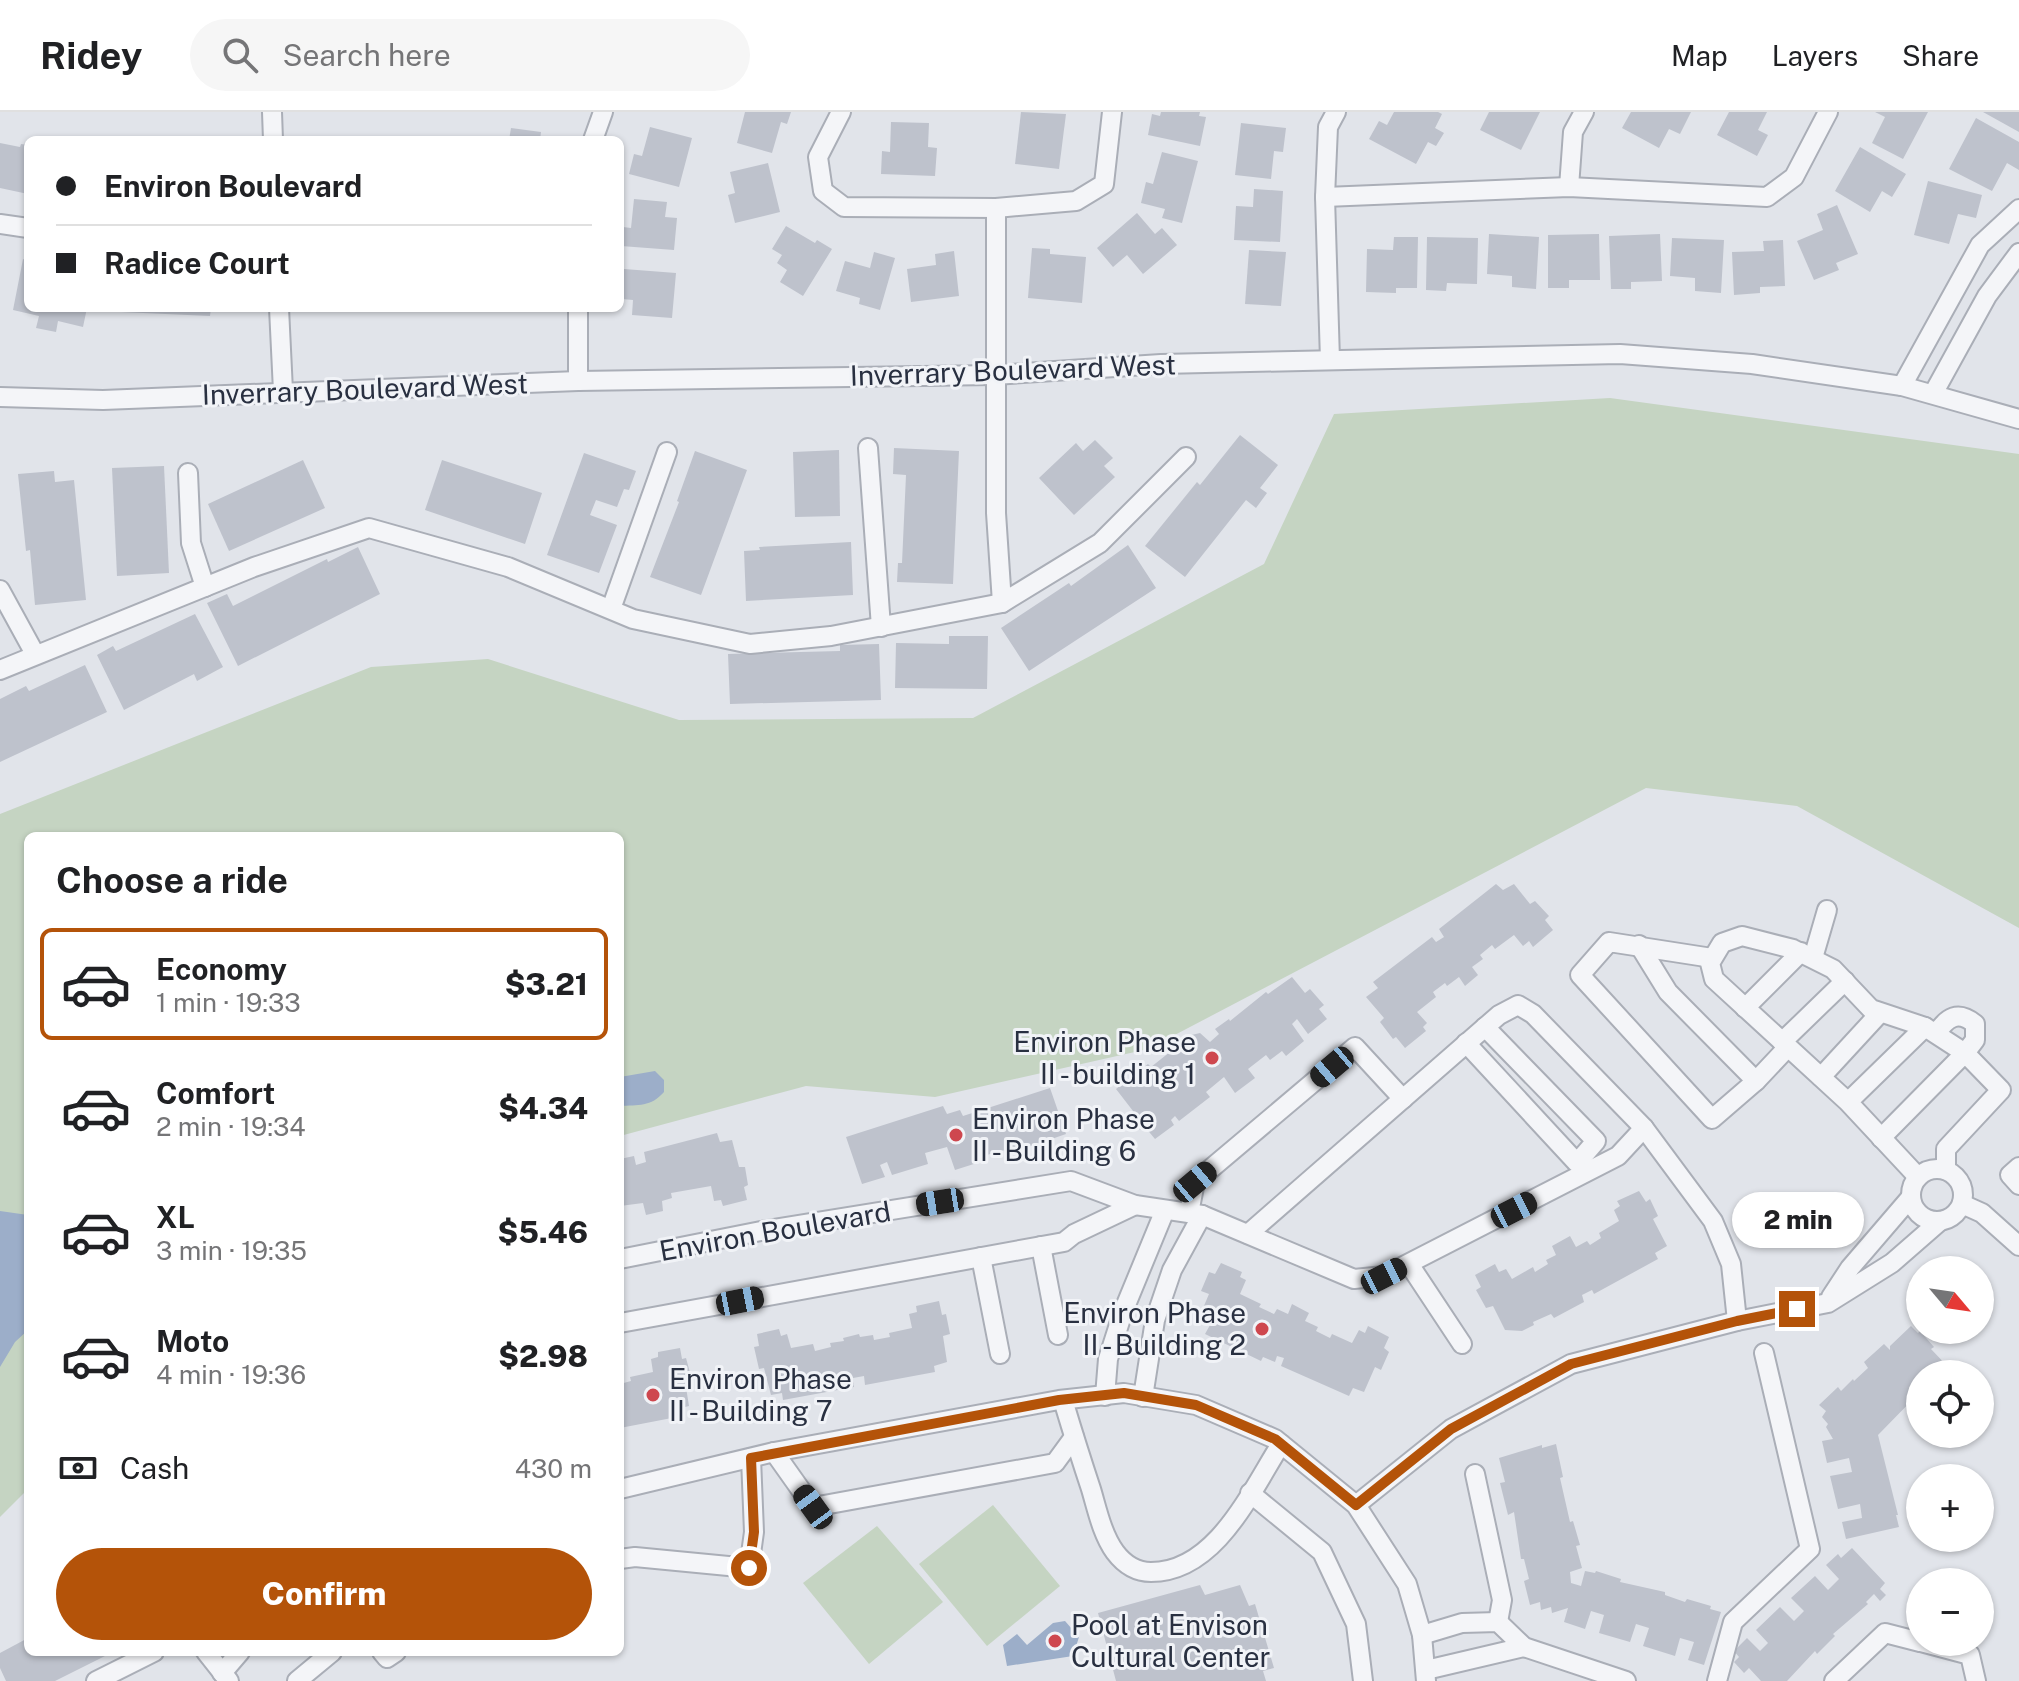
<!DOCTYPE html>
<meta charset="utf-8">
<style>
body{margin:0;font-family:"Public Sans",sans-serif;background:#f6f6f6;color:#202124;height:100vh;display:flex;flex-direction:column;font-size:30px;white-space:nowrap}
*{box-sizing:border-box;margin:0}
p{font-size:26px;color:#757577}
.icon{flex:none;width:44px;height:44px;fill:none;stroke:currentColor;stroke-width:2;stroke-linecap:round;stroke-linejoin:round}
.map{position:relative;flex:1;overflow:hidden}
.details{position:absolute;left:24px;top:720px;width:600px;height:824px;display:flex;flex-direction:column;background:#fff;border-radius:12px;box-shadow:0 2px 6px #0004}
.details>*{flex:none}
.hud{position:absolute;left:24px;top:24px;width:600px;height:176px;border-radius:12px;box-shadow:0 2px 6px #0004;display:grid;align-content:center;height:176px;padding:0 32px;background:#fff}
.needle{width:52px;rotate:119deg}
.fabs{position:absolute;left:1906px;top:1144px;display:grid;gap:16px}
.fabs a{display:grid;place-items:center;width:88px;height:88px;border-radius:50%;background:#fff;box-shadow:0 2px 6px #0004;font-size:40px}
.end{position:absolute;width:36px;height:36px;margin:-18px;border:10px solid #b45309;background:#fff;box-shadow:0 0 0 4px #fff}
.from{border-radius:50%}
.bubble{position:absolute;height:56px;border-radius:28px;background:#fff;box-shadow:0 2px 6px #0004;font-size:26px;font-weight:800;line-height:56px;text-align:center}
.car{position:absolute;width:24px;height:48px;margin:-24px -12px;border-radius:10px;box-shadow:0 0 6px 2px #0007;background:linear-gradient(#222 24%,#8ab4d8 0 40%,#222 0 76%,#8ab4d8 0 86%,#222 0)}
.hud b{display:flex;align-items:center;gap:28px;height:76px;font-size:30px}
.hud b+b{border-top:2px solid #e0e0e0}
.hud i{width:20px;height:20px;background:#202124}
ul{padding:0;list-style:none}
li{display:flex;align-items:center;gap:24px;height:112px;margin:0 16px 12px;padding:0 16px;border:4px solid transparent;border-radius:12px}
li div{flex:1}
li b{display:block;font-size:30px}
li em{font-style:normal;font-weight:800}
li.selected{border-color:#b45309}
li>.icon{width:72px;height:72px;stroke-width:1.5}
h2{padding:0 32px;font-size:36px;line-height:96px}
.pay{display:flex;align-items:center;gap:20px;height:88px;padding:0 32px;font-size:30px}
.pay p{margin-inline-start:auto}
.primary-button{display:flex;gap:16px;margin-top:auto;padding:16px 32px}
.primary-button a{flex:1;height:92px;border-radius:48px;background:#b45309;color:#fff;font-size:32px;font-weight:800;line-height:92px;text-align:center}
header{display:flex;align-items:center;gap:48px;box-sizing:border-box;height:112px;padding:0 40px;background:#fff;border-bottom:2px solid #e0e0e0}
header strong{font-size:38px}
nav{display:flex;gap:44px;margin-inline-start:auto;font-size:28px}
.search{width:560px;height:72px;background:#f6f6f6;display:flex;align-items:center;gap:20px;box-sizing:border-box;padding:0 28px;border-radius:44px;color:#757577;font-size:30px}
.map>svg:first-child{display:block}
.green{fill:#c5d4c2}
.water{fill:#9caec9}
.building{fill:#bec2cc}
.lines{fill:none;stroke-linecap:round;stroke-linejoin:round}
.minor-casing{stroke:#aaaeb7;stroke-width:22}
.minor{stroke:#f4f5f8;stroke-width:18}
.route{stroke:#b45309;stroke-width:10}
.poi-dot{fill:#ce474e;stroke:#f1f3f7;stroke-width:3}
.labels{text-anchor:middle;stroke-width:6;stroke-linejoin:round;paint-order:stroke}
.street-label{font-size:28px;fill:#293041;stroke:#f1f3f7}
.poi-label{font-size:28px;fill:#293041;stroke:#f1f3f7;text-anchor:start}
</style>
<header>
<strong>Ridey</strong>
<div class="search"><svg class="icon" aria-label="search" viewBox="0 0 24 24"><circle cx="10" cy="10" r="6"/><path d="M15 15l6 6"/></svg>Search here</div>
<nav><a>Map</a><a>Layers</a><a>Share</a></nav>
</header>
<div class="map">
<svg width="2019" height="1569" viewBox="0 0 2019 1569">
<rect width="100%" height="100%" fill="#e1e4ea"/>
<g class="green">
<path d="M1610,286L2019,342V816L1797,694L1646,676L1148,937L935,985L806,974L620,1024V724H28V1377L0,1405V702L371,555L488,547L679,608L973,606L1264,452L1334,302Z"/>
<path d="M993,1393L1060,1474L987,1534L919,1452Z"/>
<path d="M877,1414L943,1490L869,1552L803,1471Z"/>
</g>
<g class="water">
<path d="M655,959L664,968V980C651,995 638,993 620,994V965Z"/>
<path d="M0,1099L28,1103V1218L15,1230L0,1255Z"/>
<path d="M1065,1509L1079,1525L1073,1544L1007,1554L1003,1533L1017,1522L1027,1533L1053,1511Z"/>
</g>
<g class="building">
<path d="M745,0H791L787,12L781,10L772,41L737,31Z"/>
<path d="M1021,0L1066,2L1059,57L1015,52Z"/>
<path d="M1161,0H1200L1199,4L1206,5L1200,34L1148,23L1152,2L1160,4Z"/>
<path d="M1394,0H1438L1442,2L1435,16L1444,21L1436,34L1428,30L1416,52L1369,27L1379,9L1387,13Z"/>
<path d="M1489,0H1540L1521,38L1480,18Z"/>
<path d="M1631,0H1691L1680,22L1669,17L1659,36L1622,16Z"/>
<path d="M1729,0H1767L1758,18L1768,23L1757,44L1717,23Z"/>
<path d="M1875,0H1928L1903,47L1872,31L1885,5Z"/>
<path d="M1983,0H2019V20Z"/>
<path d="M1976,6L2019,30V58L2007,51L1992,79L1949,57Z"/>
<path d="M891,10L929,11L928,35L937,36L935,64L881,62L882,39L890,40Z"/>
<path d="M1241,11L1286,16L1283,40L1274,39L1271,67L1235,63Z"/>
<path d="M650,15L692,26L679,75L629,62L634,42L642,44Z"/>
<path d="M511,16L541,20L540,28H509Z"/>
<path d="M0,31L20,35L21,32L28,33V82L0,76Z"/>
<path d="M1860,35L1906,62L1892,85L1882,79L1870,100L1835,79Z"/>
<path d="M1162,40L1198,49L1182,111L1162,106L1165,97L1141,91L1146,70L1153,72Z"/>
<path d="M768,51L780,100L735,111L728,83L735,81L730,60Z"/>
<path d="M1928,69L1982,83L1976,106L1958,102L1949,132L1914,123Z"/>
<path d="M1254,77L1283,79L1280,130L1234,128L1236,94L1253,95Z"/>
<path d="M634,87L667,90L665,105L677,106L674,138L621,134L623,115L631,116Z"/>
<path d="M1837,93L1858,142L1836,151L1839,158L1814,168L1797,129L1823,118L1817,102Z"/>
<path d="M1137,101L1155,122L1162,116L1177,133L1143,162L1127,143L1113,155L1097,136Z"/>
<path d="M786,114L815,131L817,128L832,137L803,184L780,170L787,158L777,151L782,143L772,137Z"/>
<path d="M1489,122L1539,125L1536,177L1512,175V164L1487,162Z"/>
<path d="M1599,122L1600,168H1569V176H1548V123Z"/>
<path d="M1660,122L1662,169L1631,170V177H1611L1609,124Z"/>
<path d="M1394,125H1418L1417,176H1396V181L1366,180L1367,137L1393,138Z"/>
<path d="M1427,125L1478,126L1477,172L1447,171L1446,179L1426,178Z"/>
<path d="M1672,126L1724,128L1721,181L1695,179V166L1670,164Z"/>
<path d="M1783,128L1785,174L1760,175V181L1734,183L1732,140L1764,139L1763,129Z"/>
<path d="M1032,136L1050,137V142L1086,145L1082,191L1028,186Z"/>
<path d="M1249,138L1286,140L1281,194L1245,192Z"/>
<path d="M954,139L959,184L911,190L907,157L936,153L935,142Z"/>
<path d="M874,140L895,146L880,198L859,192L860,186L836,179L845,149L870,156Z"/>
<path d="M23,147L28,149V196H87L83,215L58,209L56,220L36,216L39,204L13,198Z"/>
<path d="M624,157L676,161L672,206L632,203L633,188L622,187Z"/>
<path d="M122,196H211L210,204L121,200Z"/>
<path d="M1240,323L1278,353L1260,376L1267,381L1256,396L1246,388L1185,465L1145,434L1197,370L1200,373Z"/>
<path d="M1095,328L1113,346L1104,354L1115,365L1074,403L1039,366L1076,331L1083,339Z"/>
<path d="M894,336L959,339L953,472L897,470L898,451H902L906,363L893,362Z"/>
<path d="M839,338L840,404L795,405L793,340Z"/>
<path d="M695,339L747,358L701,483L650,465L679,390L677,389Z"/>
<path d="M584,341L636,359L629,378L624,377L617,395L596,388L590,403L617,413L599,461L547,443Z"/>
<path d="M303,348L325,396L229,439L208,392Z"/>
<path d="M442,348L542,381L525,432L425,398Z"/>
<path d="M164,354L169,461L117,464L112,356Z"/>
<path d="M54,359L55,370L74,368L86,488L35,493L30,438L26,439L18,362Z"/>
<path d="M851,430L853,483L746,489L744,439L760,438L759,435Z"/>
<path d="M1128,433L1156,476L1029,559L1001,516L1069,471L1071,474Z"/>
<path d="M358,435L380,482L238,554L207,491L227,482L233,494L327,447L328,450Z"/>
<path d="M195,502L223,555L197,569L194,562L124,598L97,543L113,534L116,539Z"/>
<path d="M949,524H988L987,577L895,576L896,531L949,532Z"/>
<path d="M879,532L881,588L730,592L728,542L840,539V533Z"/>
<path d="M85,553L107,600L0,650V587L26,574L29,579Z"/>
<path d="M1496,772L1503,778L1514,772L1530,792L1535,789L1549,804L1545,808L1553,818L1533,835L1529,829L1523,834L1514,823L1495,837L1492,833L1480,843L1483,847L1472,855L1478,863L1465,874L1459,865L1447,874L1445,871L1433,880L1436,885L1417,900L1427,911L1423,915L1426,919L1405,936L1396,925L1393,927L1380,910L1384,906L1366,885L1378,876L1373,870L1432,825L1436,830L1444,825L1439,817Z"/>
<path d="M1292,865L1305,881L1310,877L1324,893L1319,897L1327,907L1308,922L1297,907L1292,912L1304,929L1286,944L1282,939L1270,948L1266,943L1248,957L1255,966L1235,981L1224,965L1206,980L1210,985L1179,1009L1175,1004L1171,1008L1174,1013L1155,1027L1145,1015L1140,1018L1127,1003L1133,999L1116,977L1148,952L1151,955L1185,928L1183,925L1200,921L1210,930L1219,922L1215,917L1229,907L1230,909L1266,880L1268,882Z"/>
<path d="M1050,976L1066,1022L1014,1040L1012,1036L976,1046L977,1051L955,1058L947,1035L925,1041L928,1052L892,1063L887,1050L880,1053L885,1065L862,1072L846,1025L943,994L947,1002L960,998L963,1004Z"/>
<path d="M717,1021L720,1030L732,1028L739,1055H745L748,1073L744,1075L747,1088L723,1094L721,1088L714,1089L711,1074L671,1081L672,1086L662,1089L663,1099L646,1103L643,1091L620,1094V1047L634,1044L636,1053L646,1050L644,1040Z"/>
<path d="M1639,1079L1646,1090L1650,1087L1658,1104L1653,1107L1667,1134L1655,1141L1658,1147L1594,1182L1592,1178L1582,1183L1584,1190L1554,1206L1551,1202L1533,1210L1534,1213L1522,1219L1505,1218L1493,1194L1486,1196L1476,1178L1481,1175L1475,1163L1495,1152L1499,1160L1506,1157L1512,1167L1533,1155L1535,1160L1548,1152L1546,1148L1556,1143L1552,1134L1570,1124L1576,1135L1587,1129L1590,1133L1601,1126L1599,1121L1619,1109L1614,1098L1620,1094L1617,1089Z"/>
<path d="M1221,1151L1242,1160L1240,1165L1246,1168L1240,1182L1261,1192L1259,1195L1274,1202L1277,1197L1288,1202L1292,1192L1309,1201L1305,1209L1318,1215L1316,1219L1330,1226L1332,1222L1352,1231L1359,1218L1365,1221L1368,1214L1389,1225L1384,1236L1389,1240L1381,1258L1375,1255L1364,1280L1353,1276L1349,1284L1281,1254L1284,1246L1277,1244L1275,1250L1263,1245L1261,1249L1205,1222L1210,1213L1198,1208L1209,1182L1201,1179L1209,1160L1215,1162Z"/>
<path d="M939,1189L942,1203L946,1202L950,1222L943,1224L947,1250L934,1254L935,1260L865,1273L864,1264L853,1266L854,1275L783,1288L782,1281L771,1283L764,1256L759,1257L754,1235L759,1234L757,1222L779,1217L781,1224L787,1222L791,1236L813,1232L815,1239L831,1235L830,1231L844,1229L843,1226L859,1222L860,1225L873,1223L874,1228L890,1225L889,1221L912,1216L909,1202L917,1200L916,1194Z"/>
<path d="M1911,1214L1918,1221L1920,1219L1934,1235L1931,1237L1949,1256L1942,1262H1920V1280L1878,1323L1898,1403H1896L1899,1415L1846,1427L1842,1410L1862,1406L1860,1392L1838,1397L1830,1364L1852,1360L1849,1346L1827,1351L1822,1329L1833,1327L1826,1315L1828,1312L1822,1305L1826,1299L1819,1293L1838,1275L1841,1279L1853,1267L1854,1269L1868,1256L1864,1250L1884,1232L1890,1238V1234Z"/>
<path d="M680,1236L682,1247L686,1246L692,1268L685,1269L689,1294L677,1297V1305L620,1316V1272L631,1269L630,1265L653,1260L651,1247L658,1245V1240Z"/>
<path d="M1556,1332L1563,1365L1560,1366L1570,1410L1573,1409L1580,1433L1576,1434L1582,1456L1570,1460L1571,1471L1581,1474L1585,1459L1595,1461L1596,1459L1621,1467L1620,1470L1665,1480V1483L1685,1490L1687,1487L1711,1494L1710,1497L1721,1500L1704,1553L1688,1548L1694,1530L1680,1526L1675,1544L1643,1534L1649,1516L1636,1512L1630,1530L1599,1521L1604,1503L1591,1499L1585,1517L1564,1510L1568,1496L1552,1501L1551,1495L1541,1498L1540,1490L1530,1493L1524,1469L1529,1467L1524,1447H1521L1514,1400L1508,1403L1500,1371L1505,1370L1499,1346L1542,1333V1336Z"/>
<path d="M1852,1436L1885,1471L1880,1477L1886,1483L1880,1489L1874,1482L1866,1490L1868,1492L1833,1522L1835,1524L1817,1542L1815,1539L1787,1569H1761L1749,1556L1744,1561L1734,1550L1739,1545L1734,1539L1747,1526L1760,1539L1768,1531L1756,1518L1780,1495L1794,1509L1804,1499L1791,1486L1815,1464L1828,1478L1839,1467L1826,1453L1838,1442L1841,1446Z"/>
<path d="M1200,1473L1205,1483L1240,1473L1249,1494L1255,1492L1274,1556L1263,1559L1266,1569H1116L1098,1501Z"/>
<path d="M28,1526V1540H113L55,1569H6L0,1556V1541Z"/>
</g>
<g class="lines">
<defs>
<g id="minor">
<path d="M272,0L273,28"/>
<path d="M841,0L818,45L823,79L844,95L996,96L1076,89L1104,72L1112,0"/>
<path d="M593,28L603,0"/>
<path d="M1569,75L1573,20L1584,0"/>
<path d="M1325,85L1569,75L1767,85L1794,65L1828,0"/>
<path d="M996,96V401L1002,491"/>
<path d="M0,112L28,116"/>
<path d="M279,196L283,279"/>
<path d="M1330,248L1325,85L1328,15L1336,0"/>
<path d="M578,269V196"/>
<path d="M1902,274L1980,133L2019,97"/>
<path d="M1933,282L1987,184L2019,141"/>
<path d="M0,285L103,288L578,269L994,263L1161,252L1620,242L1752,252L1902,274L2019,307"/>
<path d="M868,336L881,515"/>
<path d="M188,361L191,431L205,475"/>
<path d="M0,478L35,542"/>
<path d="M611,497L667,340"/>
<path d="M0,558L254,455L369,416L508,455L633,507L750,532L831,524L1002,491L1100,431L1186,345"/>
<path d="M1639,833L1668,880L1756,969L1788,935"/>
<path d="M1712,846L1609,830L1580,863L1712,1007L1756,969"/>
<path d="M1813,846L1827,798"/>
<path d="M1745,896L1801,840"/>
<path d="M1925,915L1965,941L1975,928V912C1958,898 1947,905 1936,922"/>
<path d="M1782,930L1845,869"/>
<path d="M1466,931L1577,1051L1596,1029L1485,915"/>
<path d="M1821,965L1880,901"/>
<path d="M1848,990L1925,915L1871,897L1833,857L1793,837L1742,824L1722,831L1710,851L1714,867L1848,990L1918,1065"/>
<path d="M1881,1026L1965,941L2001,978L1946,1037V1058"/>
<path d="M2019,1055L2010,1063L2019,1073"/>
<circle cx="1937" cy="1083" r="26"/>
<path d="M1962,1092L1982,1101L2019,1134"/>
<path d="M1189,1101L1195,1070L1355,935L1403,987"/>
<path d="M1248,1122L1499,903L1518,893L1533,902L1644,1016L1713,1109L1731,1152L1737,1209"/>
<path d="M1041,1134L1058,1223"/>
<path d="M981,1145L1000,1242"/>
<path d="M620,1147L761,1119L1071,1069L1135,1093L1202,1103L1354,1167L1384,1164L1618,1044L1644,1016"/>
<path d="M1409,1152L1462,1232"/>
<path d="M1831,1185L1850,1156L1911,1085"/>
<path d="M620,1211L1064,1130L1074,1122L1135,1093"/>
<path d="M1105,1284L1108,1247L1123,1200L1165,1098"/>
<path d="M1143,1285L1155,1208L1172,1158L1202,1103"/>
<path d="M1063,1288C1072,1318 1081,1347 1091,1377C1097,1397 1102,1422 1115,1440C1124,1452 1136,1460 1151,1460C1216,1460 1251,1379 1281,1332"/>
<path d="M774,1340L813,1395L1055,1351L1074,1325"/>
<path d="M1475,1362L1502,1488L1498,1510"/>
<path d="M620,1377L774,1340L1059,1288L1124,1281L1196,1293L1275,1327L1356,1393L1407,1472L1422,1523L1426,1569"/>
<path d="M1250,1381L1322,1440L1356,1512L1363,1569"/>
<path d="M1356,1393L1451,1317L1571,1252L1737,1209L1828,1191L1892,1151L1939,1110"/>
<path d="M620,1447L635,1445L749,1456L754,1420L751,1346"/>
<path d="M1422,1523L1462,1511L1498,1510L1524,1535L1626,1569"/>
<path d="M1921,1530L1970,1543L1976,1569"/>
<path d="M206,1540L229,1569"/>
<path d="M382,1540L387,1546L396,1540"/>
<path d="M1426,1558L1524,1535"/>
<path d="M222,1561L240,1540"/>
<path d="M96,1569L154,1540"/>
<path d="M297,1569L332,1540"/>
<path d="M1717,1569L1733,1510L1810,1437L1764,1241"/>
<path d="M1834,1569L1885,1521L1920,1530"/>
</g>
</defs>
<use href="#minor" class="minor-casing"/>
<use href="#minor" class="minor"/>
</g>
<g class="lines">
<path class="route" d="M749,1456L754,1420L751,1346L1059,1288L1124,1281L1196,1293L1275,1327L1356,1393L1451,1317L1571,1252L1737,1209L1797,1197"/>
</g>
<g class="poi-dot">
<circle cx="1212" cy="946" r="8"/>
<circle cx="956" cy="1023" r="8"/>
<circle cx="1262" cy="1217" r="8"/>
<circle cx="653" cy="1283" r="8"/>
<circle cx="1055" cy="1529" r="8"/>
</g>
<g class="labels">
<g class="street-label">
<text transform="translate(1013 258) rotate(-2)" y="10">Inverrary Boulevard West</text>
<text transform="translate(365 277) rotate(-2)" y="10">Inverrary Boulevard West</text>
<text transform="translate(775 1119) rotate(-10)" y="10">Environ Boulevard</text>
</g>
<g class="poi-label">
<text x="1196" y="940" text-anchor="end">Environ Phase<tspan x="1196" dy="32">II - building 1</tspan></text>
<text x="972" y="1017">Environ Phase<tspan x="972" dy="32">II - Building 6</tspan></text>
<text x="1246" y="1211" text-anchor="end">Environ Phase<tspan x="1246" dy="32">II - Building 2</tspan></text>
<text x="669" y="1277">Environ Phase<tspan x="669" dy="32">II - Building 7</tspan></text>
<text x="1071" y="1523">Pool at Envison<tspan x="1071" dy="32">Cultural Center</tspan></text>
</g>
</g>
</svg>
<div class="fabs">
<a><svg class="needle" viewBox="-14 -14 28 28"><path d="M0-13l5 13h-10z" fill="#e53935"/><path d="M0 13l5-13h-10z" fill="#757577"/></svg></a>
<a><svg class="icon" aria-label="locate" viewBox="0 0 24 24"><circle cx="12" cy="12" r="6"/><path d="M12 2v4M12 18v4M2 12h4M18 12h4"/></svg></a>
<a>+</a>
<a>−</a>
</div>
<i class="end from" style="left:749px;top:1456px"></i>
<i class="end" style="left:1797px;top:1197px"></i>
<div class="bubble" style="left:1732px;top:1080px;width:132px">2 min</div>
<i class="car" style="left:1332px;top:955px;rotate:230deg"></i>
<i class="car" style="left:1195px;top:1070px;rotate:50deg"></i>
<i class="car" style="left:940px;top:1090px;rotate:261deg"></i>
<i class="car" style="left:1514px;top:1098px;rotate:63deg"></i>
<i class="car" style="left:1384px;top:1164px;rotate:63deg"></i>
<i class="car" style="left:740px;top:1189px;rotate:79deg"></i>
<i class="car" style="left:813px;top:1395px;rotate:324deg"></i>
<div class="hud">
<b><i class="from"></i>Environ Boulevard</b>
<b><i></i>Radice Court</b>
</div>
<section class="details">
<h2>Choose a ride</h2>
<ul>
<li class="selected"><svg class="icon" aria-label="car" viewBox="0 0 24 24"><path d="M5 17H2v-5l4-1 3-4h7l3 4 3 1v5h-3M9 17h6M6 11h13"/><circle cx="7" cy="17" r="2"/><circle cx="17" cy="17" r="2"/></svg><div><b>Economy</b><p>1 min · 19:33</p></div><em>$3.21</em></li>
<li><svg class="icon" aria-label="car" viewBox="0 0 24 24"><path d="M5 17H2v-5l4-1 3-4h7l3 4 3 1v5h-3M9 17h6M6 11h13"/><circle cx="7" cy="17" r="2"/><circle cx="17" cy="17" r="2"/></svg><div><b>Comfort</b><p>2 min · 19:34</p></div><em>$4.34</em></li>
<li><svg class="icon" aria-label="car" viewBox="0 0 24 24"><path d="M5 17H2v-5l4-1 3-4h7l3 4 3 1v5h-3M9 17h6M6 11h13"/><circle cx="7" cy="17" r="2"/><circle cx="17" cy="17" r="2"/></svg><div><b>XL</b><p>3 min · 19:35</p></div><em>$5.46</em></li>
<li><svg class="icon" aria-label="car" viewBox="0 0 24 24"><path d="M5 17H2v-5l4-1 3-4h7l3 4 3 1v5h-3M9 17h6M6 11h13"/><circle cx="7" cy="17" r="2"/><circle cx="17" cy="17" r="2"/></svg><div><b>Moto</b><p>4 min · 19:36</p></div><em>$2.98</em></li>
</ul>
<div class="pay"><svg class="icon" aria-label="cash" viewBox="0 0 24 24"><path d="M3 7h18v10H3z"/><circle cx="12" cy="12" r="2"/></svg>Cash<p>430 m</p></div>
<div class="primary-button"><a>Confirm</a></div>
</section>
</div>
